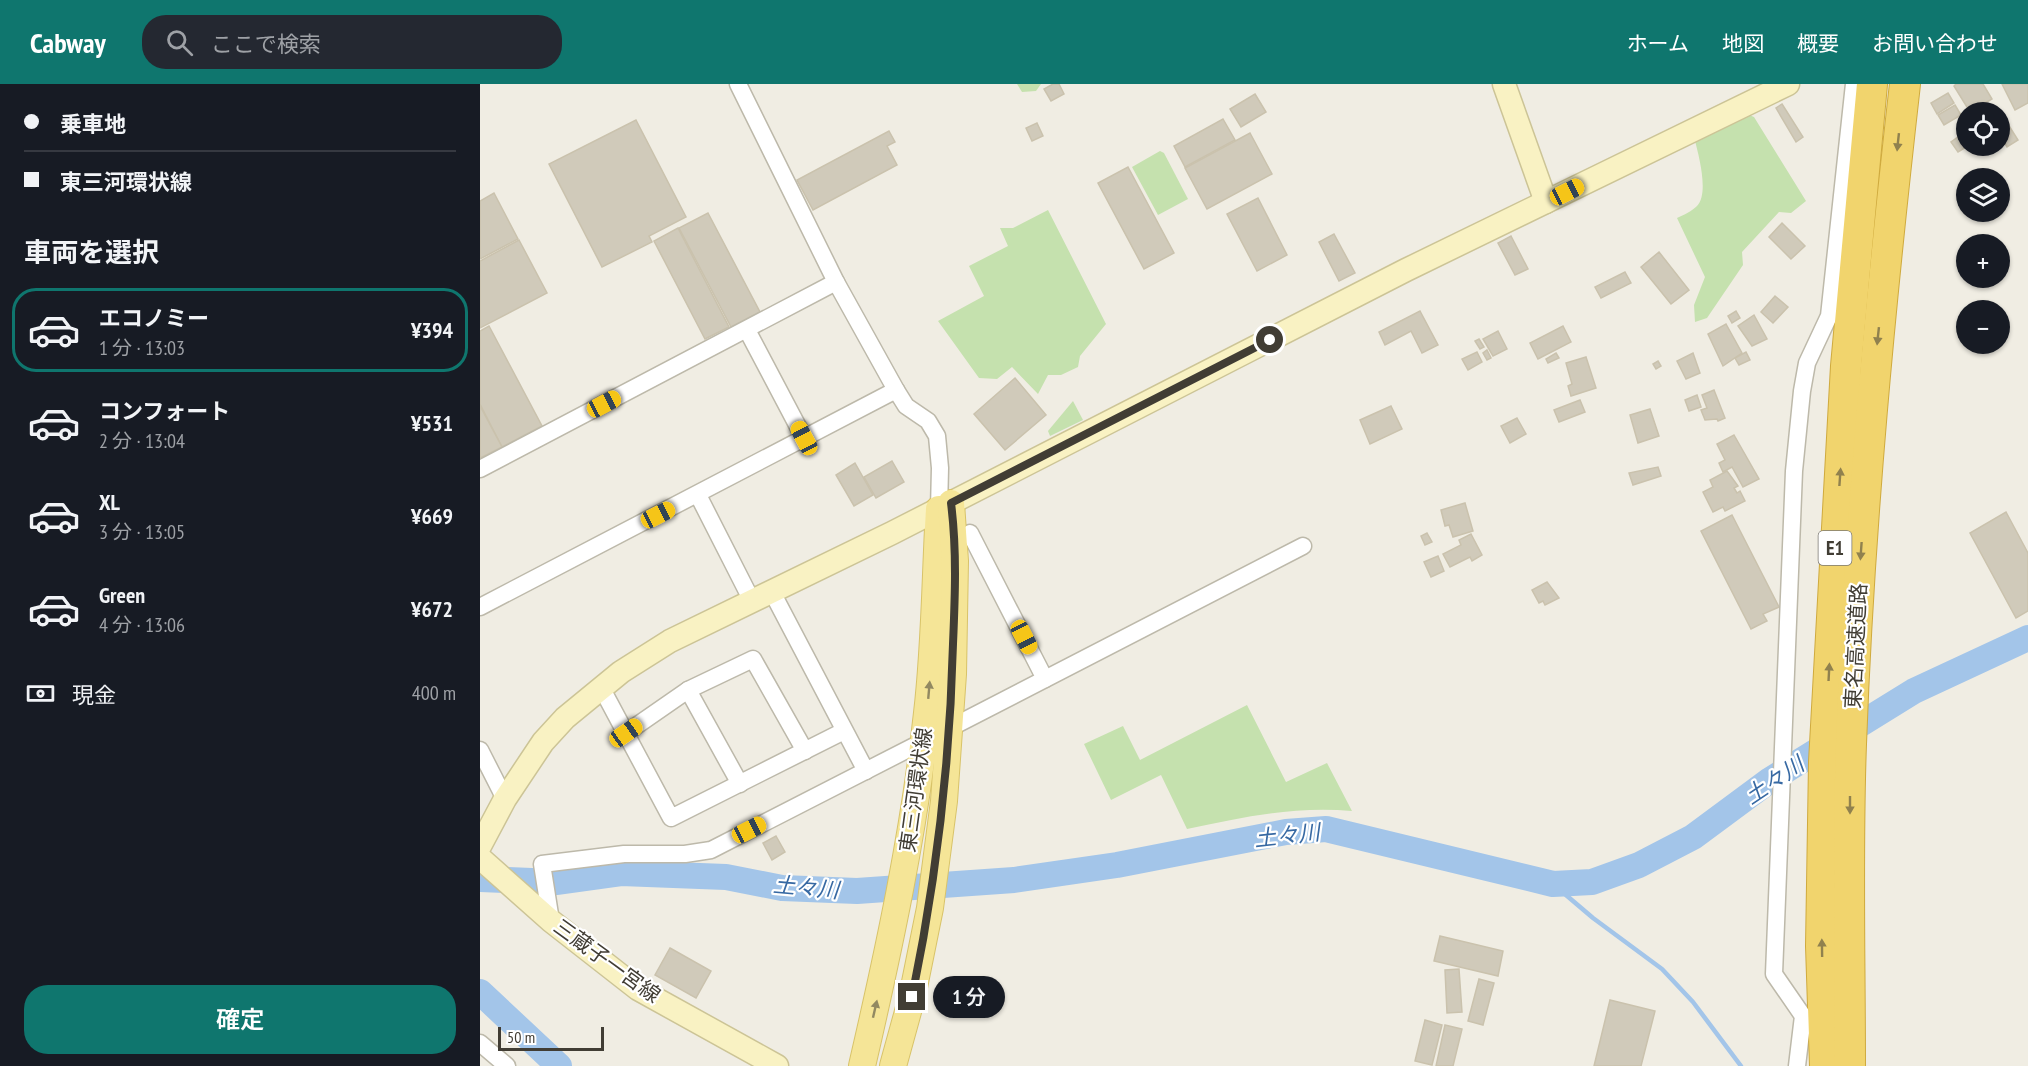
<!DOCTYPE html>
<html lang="ja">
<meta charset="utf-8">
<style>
body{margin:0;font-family:"PT Sans Narrow","Noto Sans JP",sans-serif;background:#242831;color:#f1f3f6;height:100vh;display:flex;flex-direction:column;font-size:22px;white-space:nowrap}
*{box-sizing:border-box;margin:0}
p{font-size:20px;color:#9ea1a6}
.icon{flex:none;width:33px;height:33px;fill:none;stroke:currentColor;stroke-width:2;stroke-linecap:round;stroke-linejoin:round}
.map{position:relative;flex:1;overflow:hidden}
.drawer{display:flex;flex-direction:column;background:#171b24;width:480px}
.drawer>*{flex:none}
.guide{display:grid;align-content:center;height:132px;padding:0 24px;background:#171b24}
.fabs{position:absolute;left:1476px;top:18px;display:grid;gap:12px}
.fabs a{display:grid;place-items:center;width:54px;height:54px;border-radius:50%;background:#171b24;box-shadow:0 2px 4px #0004;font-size:30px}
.scale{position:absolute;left:18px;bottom:15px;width:106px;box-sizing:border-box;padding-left:6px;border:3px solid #413d34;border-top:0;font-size:16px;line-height:21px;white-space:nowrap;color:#413d34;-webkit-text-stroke:4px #fff;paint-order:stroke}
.end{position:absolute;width:27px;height:27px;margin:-14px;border:8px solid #413d34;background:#fff;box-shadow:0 0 0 3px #fff}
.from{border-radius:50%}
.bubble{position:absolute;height:42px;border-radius:21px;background:#171b24;box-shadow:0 2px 4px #0004;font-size:20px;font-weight:600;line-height:42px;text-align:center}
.car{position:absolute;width:18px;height:36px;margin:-18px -9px;border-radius:8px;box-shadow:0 0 4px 2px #0007;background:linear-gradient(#f5c518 24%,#345 0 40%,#f5c518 0 76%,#345 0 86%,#f5c518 0)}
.guide b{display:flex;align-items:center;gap:21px;height:57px;font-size:22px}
.guide b+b{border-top:2px solid #363941}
.guide i{width:15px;height:15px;background:#f1f3f6}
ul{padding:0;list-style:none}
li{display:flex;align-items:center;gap:18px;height:84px;margin:0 12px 9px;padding:0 12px;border:3px solid transparent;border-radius:24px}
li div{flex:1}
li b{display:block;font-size:22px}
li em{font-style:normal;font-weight:600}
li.active{border-color:#0f766e}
li>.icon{width:54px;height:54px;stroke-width:1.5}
h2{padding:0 24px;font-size:27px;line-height:72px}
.pay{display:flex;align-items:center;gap:15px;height:66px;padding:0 24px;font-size:22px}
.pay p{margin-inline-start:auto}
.cta{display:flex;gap:12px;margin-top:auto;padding:12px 24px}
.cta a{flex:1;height:69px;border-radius:24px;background:#0f766e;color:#fff;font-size:24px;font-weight:600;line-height:69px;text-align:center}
header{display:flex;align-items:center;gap:36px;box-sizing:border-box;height:84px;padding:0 30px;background:#0f766e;color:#fff}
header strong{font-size:28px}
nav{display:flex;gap:33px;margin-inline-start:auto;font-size:21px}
.search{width:420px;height:54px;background:#242831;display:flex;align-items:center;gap:15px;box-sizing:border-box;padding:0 21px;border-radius:24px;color:#9ea1a6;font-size:22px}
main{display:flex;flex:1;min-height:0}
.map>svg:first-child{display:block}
.green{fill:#c5e1ae}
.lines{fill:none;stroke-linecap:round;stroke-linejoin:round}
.stream{stroke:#a3c5e9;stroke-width:4.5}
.river{stroke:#a3c5e9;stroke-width:26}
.building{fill:#d0caba;stroke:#cac2ad;stroke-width:1.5}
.street-casing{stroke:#bdb9aa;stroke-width:19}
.secondary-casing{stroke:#ccc496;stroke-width:25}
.primary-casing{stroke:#d8c369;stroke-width:28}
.highway-casing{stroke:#cfaa3e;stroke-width:32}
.street{stroke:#fff;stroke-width:16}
.secondary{stroke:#f9f2c3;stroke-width:22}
.primary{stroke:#f5e597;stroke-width:26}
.highway{stroke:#f1d46d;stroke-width:30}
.oneway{fill:#90814e}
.oneway2{fill:#928961}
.route{stroke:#413d34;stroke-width:8}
.labels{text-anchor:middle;stroke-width:4.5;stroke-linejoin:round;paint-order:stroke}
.shield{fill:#fff;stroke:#7a7771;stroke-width:1.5}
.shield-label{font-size:20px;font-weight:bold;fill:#413d34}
.street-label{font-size:21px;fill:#413d34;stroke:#fff}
.water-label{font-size:22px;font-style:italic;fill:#3769a3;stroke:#fff}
</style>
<header>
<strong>Cabway</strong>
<div class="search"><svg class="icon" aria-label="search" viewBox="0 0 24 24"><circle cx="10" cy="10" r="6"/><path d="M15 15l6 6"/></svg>ここで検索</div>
<nav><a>ホーム</a><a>地図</a><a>概要</a><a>お問い合わせ</a></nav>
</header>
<main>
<section class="drawer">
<div class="guide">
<b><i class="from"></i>乗車地</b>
<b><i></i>東三河環状線</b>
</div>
<h2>車両を選択</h2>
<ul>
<li class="active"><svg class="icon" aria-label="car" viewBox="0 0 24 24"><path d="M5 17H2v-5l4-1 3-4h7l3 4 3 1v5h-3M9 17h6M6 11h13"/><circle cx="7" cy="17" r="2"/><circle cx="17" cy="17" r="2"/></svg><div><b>エコノミー</b><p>1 分 · 13:03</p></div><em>¥394</em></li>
<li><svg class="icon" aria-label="car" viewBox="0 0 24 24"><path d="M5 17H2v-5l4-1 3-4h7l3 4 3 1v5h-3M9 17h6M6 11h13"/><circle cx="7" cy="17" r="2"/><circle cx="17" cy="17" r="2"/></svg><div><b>コンフォート</b><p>2 分 · 13:04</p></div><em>¥531</em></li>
<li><svg class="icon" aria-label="car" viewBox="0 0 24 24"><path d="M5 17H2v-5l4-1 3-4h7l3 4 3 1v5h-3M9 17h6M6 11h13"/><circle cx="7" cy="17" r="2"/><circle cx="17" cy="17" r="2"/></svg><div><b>XL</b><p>3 分 · 13:05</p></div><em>¥669</em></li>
<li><svg class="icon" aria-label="car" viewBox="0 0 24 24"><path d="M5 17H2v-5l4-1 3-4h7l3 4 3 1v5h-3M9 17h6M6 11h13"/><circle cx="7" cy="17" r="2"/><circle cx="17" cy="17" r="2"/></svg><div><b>Green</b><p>4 分 · 13:06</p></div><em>¥672</em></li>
</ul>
<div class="pay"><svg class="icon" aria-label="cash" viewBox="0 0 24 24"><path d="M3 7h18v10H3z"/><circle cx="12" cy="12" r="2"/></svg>現金<p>400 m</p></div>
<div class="cta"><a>確定</a></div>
</section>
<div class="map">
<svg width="1548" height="982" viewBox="0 0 1548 982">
<rect width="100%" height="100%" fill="#f0ede3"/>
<g class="green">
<path d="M537,0H561L556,7L542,8Z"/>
<path d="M1267,30L1274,33L1326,117L1311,129L1299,128L1262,168L1263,181L1227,234L1215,238L1214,221L1225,193L1197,134C1204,131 1212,127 1217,122C1229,110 1219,72 1215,57Z"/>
<path d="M680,67L684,69L708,115L678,131L652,83Z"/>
<path d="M568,126L626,240L600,272L598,283L581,291H568L558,310L532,283L517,295L499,294L458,237L504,212L489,182L528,162L520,144H533Z"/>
<path d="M593,317L603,336L570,352L568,347Z"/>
<path d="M767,621L806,698L847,679L872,727C814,722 763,733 707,745L681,691L631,716L604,660L643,642L660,676Z"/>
</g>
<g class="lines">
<path class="stream" d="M1073,800L1113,834L1182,885L1213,918L1261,982"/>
<g class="river">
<path d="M0,795L76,798L141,789L246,793L302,804L377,807L534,796L637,781L806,748L846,745L1073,800L1112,798L1159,781L1213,753L1290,696L1434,607L1548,554"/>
<path d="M0,908L79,982"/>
</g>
</g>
<g class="building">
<path d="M573,0H579L584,10L571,17L564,5Z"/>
<path d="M1476,0H1503L1512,15L1490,28L1474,2Z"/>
<path d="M1522,0H1548V19L1535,26Z"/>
<path d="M1468,9L1474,19L1457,30L1451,19Z"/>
<path d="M775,10L786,28L761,43L750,25Z"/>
<path d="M1302,20L1323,53L1316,58L1296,24Z"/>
<path d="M1475,21L1481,31L1464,41L1458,31Z"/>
<path d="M743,35L755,56L705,83L694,62Z"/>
<path d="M156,36L206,133L169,152L172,158L122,183L69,80Z"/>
<path d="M1526,37L1538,56L1527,63L1520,51V41Z"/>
<path d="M557,39L563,52L552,57L546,44Z"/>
<path d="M409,47L415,58L407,62L417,81L333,126L317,96Z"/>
<path d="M1485,48L1488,62L1478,68L1471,58Z"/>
<path d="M770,49L792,90L727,125L705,84Z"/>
<path d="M648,83L694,169L664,185L618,99Z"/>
<path d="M14,109L38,155L0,175V117Z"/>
<path d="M778,114L807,171L777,187L747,130Z"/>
<path d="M228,129L280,228L251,243L199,144Z"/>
<path d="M1302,139L1325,162L1311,175L1289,153Z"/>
<path d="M198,144L249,243L225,255L174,157Z"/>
<path d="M854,150L875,189L859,197L839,158Z"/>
<path d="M1031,152L1048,185L1035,191L1018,159Z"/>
<path d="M39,156L67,209L0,244V177Z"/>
<path d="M1179,168L1209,206L1191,220L1161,183Z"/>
<path d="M1145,188L1151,199L1121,214L1115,203Z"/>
<path d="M1295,212L1308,223L1293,239L1281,228Z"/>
<path d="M940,227L958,261L942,269L931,247L905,261L899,248Z"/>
<path d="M1256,227L1260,234L1252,239L1248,232Z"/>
<path d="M1274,231L1287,255L1272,262L1258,242Z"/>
<path d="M1246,240L1262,269L1243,282L1228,250Z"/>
<path d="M9,242L62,342L22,363L0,320V247Z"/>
<path d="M1083,242L1091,258L1058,275L1050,259Z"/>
<path d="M1018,247L1027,265L1013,272L1003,255Z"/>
<path d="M999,255L1004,263L1000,265L995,257Z"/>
<path d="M1007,266L1011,274L1007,276L1003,269Z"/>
<path d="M997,268L1002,278L988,286L982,275Z"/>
<path d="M1266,268L1270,276L1259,281L1255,274Z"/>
<path d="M1076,269L1079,274L1068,279L1066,275Z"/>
<path d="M1213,269L1220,289L1206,295L1197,277Z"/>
<path d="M1106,273L1116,304L1091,312L1088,302L1092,300L1086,279Z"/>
<path d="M1178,277L1181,282L1176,285L1173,280Z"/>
<path d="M535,294L566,331L525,366L494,330Z"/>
<path d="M1234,306L1245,334L1238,337L1237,335L1225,336L1221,326L1227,324L1222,311Z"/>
<path d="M1217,311L1221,323L1209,327L1205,316Z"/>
<path d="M1100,316L1105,328L1079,338L1074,326Z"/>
<path d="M0,322L22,363L0,374Z"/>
<path d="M911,322L922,345L890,360L880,336Z"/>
<path d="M1170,325L1179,352L1158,359L1150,331Z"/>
<path d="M1037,334L1046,350L1030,359L1021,342Z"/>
<path d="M1254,351L1279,395L1263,403L1252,383L1243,388L1239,379L1245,376L1237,360Z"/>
<path d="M412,377L424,398L396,414L384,393Z"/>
<path d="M375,379L393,411L374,422L356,391Z"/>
<path d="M1178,383L1181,392L1153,401L1149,389Z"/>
<path d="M1247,387L1258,402L1254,404L1257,409L1260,407L1265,417L1245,427L1243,423L1233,428L1223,408L1233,403L1230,396Z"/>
<path d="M985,419L993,447L973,453L969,441L965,442L961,426Z"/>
<path d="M1526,428L1548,469V527L1536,534L1490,449Z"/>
<path d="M1252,431L1299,523L1283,530L1287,537L1271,545L1221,447Z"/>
<path d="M947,449L952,458L945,461L941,452Z"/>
<path d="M991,450L1002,471L992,477L990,473L970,483L963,470L981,461L979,456Z"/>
<path d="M958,472L964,487L951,493L944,478Z"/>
<path d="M1067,498L1079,514L1065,521L1063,517L1059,519L1052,506Z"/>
<path d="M296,752L305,768L292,776L283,759Z"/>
<path d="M960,852L1023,867L1018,892L954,877Z"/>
<path d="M190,864L231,887L216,914L175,891Z"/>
<path d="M979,885L982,928L967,929L965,886Z"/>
<path d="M999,895L1014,899L1003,941L988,937Z"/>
<path d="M1130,916L1175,927L1161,982H1114Z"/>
<path d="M945,936L962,941L952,981L935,977Z"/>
<path d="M965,941L982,945L973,982H956Z"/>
</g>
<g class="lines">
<defs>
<g id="street">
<path d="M258,0L356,198L416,306L426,322L448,337L457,352L460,384L459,425"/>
<path d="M267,246L324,354"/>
<path d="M0,385L356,198"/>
<path d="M218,411L272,517"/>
<path d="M490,449L565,595"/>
<path d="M292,508L386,687"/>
<path d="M0,523L416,306"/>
<path d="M121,603L191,734L364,647"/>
<path d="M208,606L260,700"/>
<path d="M470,644L823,462"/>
<path d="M146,649L208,606L273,575L325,667"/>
<path d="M0,666L25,715"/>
<path d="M71,837L62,780L144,770H205L231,766L444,657"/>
<path d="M0,959L27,982"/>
<path d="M1317,982L1323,932L1294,890L1314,387L1322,307L1327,279L1349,232L1374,0"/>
</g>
<g id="secondary">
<path d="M1024,0L1066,118"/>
<path d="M0,762L25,715L63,658L85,634L141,588L190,557L412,449L926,186L1308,0"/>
<path d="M0,774L71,837L158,905L297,982"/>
</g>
<g id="primary">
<path d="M382,982C409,865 434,749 447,629C455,562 455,494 459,425"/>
<path d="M413,982L432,913L450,824L464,717L473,590L475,477L471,419"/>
</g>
<g id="highway">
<path d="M1345,982L1341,862L1344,678L1366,282L1392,0"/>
<path d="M1370,982C1370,875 1367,767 1371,660C1379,440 1400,220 1425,0"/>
</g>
</defs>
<use href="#street" class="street-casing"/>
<use href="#secondary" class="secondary-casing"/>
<use href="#primary" class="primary-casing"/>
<use href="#highway" class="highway-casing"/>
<use href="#street" class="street"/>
<use href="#secondary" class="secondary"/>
<use href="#primary" class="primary"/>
<use href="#highway" class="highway"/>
</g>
<defs><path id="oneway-solid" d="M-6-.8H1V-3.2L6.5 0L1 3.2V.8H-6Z" transform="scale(1.5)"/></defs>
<g class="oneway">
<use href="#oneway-solid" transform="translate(1418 58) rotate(96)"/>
<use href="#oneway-solid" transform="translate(1398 252) rotate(96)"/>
<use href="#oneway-solid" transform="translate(1360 393) rotate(-86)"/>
<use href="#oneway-solid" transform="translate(1381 467) rotate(94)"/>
<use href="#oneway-solid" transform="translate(1349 588) rotate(-87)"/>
<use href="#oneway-solid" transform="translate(1370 721) rotate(90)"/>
<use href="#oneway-solid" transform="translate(1342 864) rotate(-91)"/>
</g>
<g class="oneway2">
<use href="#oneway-solid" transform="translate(449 606) rotate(-85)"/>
<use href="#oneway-solid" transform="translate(395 925) rotate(-77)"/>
</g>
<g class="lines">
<path class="route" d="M432,913C456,797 470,679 473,560C475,513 477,466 471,419L790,256"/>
</g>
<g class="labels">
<rect class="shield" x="1338.5" y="447" width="33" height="34" rx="4.5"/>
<g class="shield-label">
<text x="1355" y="471">E1</text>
</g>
<g class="street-label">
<text transform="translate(1376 562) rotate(-87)" y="7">東名高速道路</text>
<text transform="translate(436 706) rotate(-82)" y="7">東三河環状線</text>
<text transform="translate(127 877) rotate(36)" y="7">三蔵子一宮線</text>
</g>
<g class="water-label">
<text transform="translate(1294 696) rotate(-34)" y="8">土々川</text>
<text transform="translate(807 751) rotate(-6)" y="8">土々川</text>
<text transform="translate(326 803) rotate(5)" y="8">土々川</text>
</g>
</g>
</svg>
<div class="fabs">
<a><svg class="icon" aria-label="locate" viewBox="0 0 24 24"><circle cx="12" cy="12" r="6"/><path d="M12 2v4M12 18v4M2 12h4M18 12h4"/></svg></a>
<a><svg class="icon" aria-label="layers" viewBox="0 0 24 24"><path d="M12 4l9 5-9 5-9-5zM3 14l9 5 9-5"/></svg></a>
<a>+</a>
<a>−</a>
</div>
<div class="scale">50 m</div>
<i class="end from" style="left:790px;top:256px"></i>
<i class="end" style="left:432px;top:913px"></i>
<div class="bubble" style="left:453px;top:892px;width:72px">1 分</div>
<i class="car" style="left:1087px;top:108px;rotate:63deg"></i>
<i class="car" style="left:124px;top:320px;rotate:62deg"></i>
<i class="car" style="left:324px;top:354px;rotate:332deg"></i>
<i class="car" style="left:178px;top:431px;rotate:63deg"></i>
<i class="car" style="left:544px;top:553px;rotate:153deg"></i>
<i class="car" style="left:146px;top:649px;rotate:55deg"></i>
<i class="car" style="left:269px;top:746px;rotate:63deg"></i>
</div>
</main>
